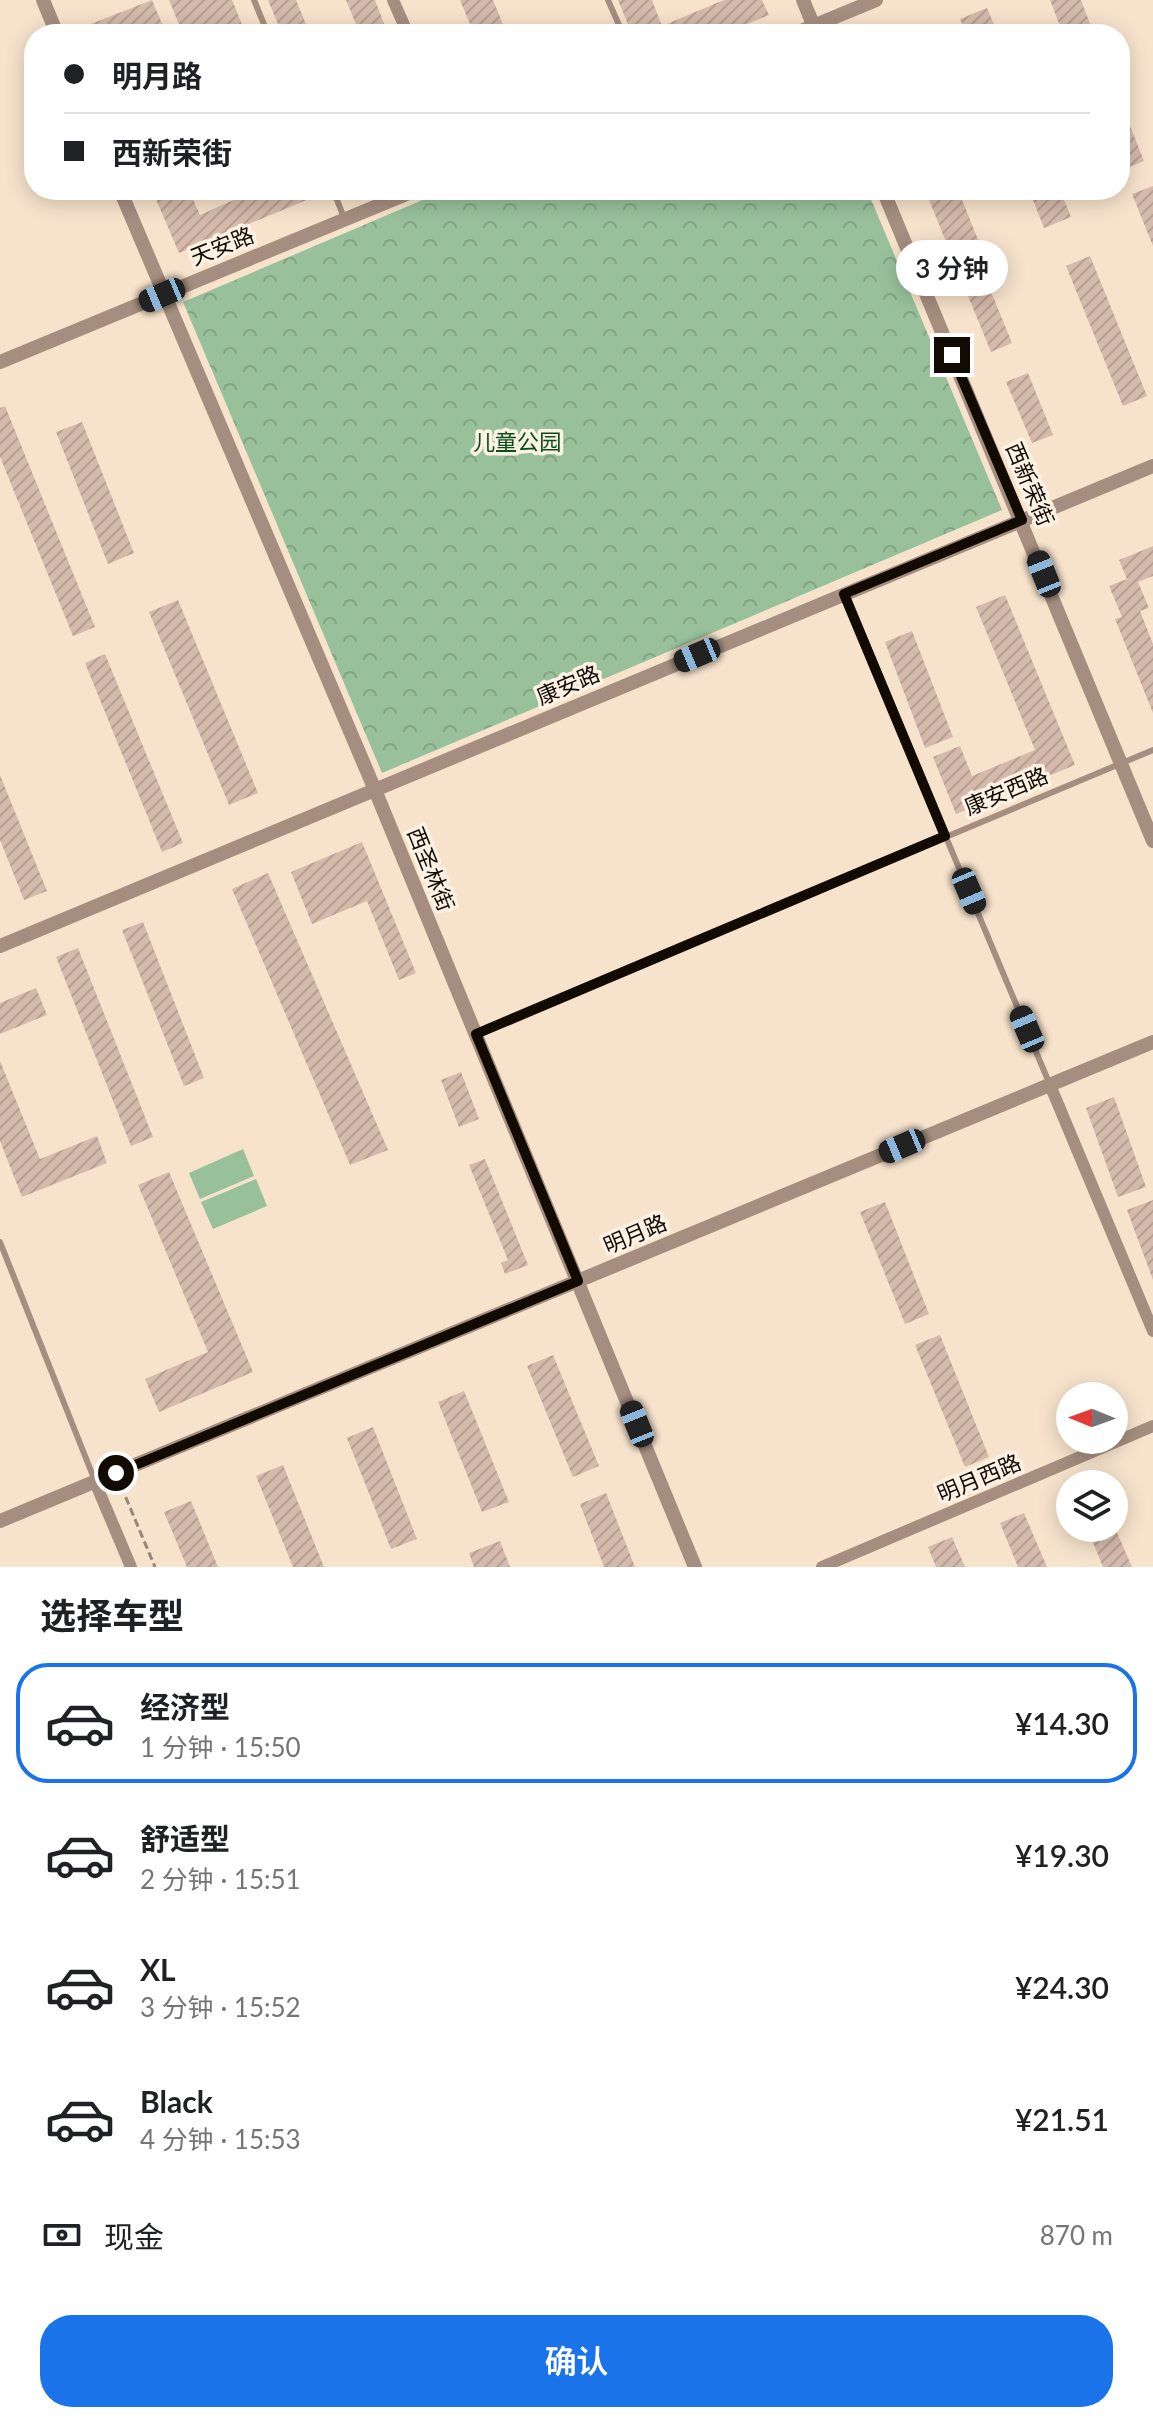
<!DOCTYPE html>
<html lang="zh">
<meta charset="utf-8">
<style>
body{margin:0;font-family:Lato,"Noto Sans SC",sans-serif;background:#f2f2f2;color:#202124;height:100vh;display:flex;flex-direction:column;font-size:30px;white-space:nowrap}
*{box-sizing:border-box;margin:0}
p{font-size:26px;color:#757577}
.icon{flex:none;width:44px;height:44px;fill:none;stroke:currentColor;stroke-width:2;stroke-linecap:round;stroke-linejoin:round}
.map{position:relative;height:1567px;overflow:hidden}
.details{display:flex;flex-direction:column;background:#fff;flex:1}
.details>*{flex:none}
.guide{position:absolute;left:24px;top:24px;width:1106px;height:176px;border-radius:32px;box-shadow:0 4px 20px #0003;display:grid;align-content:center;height:176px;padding:0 40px;background:#fff}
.needle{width:52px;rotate:271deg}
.buttons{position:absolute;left:1056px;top:1382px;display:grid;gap:16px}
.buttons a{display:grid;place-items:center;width:72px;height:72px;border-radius:50%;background:#fff;box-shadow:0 4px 20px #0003;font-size:40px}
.end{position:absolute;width:36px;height:36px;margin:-18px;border:10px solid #110b04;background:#fff;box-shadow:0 0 0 4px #fff}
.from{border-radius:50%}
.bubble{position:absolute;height:56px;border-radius:28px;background:#fff;box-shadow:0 4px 20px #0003;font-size:26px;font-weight:600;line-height:56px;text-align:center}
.car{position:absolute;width:24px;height:48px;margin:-24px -12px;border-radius:10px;box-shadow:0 0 6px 2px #0007;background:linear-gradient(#222 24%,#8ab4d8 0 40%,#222 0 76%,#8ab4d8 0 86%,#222 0)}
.guide b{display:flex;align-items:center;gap:28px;height:76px;font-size:30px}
.guide b+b{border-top:2px solid #e0e0e0}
.guide i{width:20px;height:20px;background:#202124}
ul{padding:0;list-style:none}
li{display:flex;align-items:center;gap:24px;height:120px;margin:0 16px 12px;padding:0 24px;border:4px solid transparent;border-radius:32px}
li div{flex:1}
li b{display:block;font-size:30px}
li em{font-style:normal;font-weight:600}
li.current{border-color:#1a73e8}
li>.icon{width:72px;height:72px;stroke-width:1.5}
h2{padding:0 40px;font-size:36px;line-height:96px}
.pay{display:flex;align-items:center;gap:20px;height:88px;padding:0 40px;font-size:30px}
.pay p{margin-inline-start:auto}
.cta{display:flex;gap:16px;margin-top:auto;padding:16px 40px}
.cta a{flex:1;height:92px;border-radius:32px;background:#1a73e8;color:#fff;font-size:32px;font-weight:600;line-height:92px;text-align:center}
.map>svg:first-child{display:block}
.grass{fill:#98c19b}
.park{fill:url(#park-crowns)}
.building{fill:url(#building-hatch)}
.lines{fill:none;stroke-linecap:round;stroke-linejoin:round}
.path{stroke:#968878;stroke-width:3;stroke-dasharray:8 4;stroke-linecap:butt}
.service{stroke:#a58e7f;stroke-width:6}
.minor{stroke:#a58e7f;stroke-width:12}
.tertiary{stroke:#a58e7f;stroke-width:14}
.route{stroke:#110b04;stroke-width:10}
.labels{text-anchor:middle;stroke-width:7;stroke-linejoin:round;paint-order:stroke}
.street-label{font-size:22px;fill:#110b04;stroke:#fdf1e4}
.park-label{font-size:22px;fill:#08501b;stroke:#fdf1e4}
</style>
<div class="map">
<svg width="1153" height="1567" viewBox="0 0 1153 1567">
<defs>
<pattern id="park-crowns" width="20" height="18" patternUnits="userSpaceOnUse" patternTransform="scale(2)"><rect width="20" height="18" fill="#98c19b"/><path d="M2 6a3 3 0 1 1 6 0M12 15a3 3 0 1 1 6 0" fill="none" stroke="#82a484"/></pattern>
<pattern id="building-hatch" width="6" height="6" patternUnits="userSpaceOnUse" patternTransform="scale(2)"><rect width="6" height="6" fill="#d5baac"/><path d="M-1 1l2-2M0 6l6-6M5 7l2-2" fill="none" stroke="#b69f92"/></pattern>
</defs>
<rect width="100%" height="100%" fill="#f7e3cc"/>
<g class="grass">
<path d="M243,1149L254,1176L200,1199L189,1173Z"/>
<path d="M256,1179L267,1206L213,1229L201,1202Z"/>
</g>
<path class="park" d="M446,190H867L1002,510L382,773L183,302Z"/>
<g class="building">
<path d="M152,0L163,26L143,34H92L88,25Z"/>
<path d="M169,0H232L246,34H183Z"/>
<path d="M268,0H296L310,34H282Z"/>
<path d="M346,0H375L386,29L360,34Z"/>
<path d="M460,0H493L507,34H474Z"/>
<path d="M618,0H652L662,26L724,0H762L769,15L724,34H632Z"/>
<path d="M1050,0H1081L1094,34H1063Z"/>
<path d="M987,8L998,34H966L960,19Z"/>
<path d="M1120,101L1144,161L1120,171Z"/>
<path d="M1153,186V246L1132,194Z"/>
<path d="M152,190H189L200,215L247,194L246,190H311L314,197L179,253Z"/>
<path d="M925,190H958L983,252L955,264Z"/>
<path d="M1029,190H1060L1071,217L1044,228Z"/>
<path d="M1090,256L1147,396L1123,406L1066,266Z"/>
<path d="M985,277L1012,343L991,352L964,286Z"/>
<path d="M1028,373L1053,435L1032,443L1006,382Z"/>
<path d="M5,406L95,627L73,636L0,457V408Z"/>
<path d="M82,422L134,553L108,564L56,432Z"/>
<path d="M1153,546V576L1138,582L1149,608L1140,611L1153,644V713L1115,619L1122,617L1109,586L1127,579L1119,560Z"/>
<path d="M1005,595L1075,765L956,814L933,757L960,746L972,776L1035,750L976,607Z"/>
<path d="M178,600L258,793L229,805L149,612Z"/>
<path d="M912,631L953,737L925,748L885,642Z"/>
<path d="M105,654L183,843L162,852L85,663Z"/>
<path d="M0,775L47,891L24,900L0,840Z"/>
<path d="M362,842L416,973L399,980L367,901L312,924L291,872Z"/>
<path d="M268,873L388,1150L350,1165L232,889Z"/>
<path d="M143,922L204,1078L184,1086L122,930Z"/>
<path d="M78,948L153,1137L131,1146L56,957Z"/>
<path d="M36,988L47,1015L0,1034V1003Z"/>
<path d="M0,1061L40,1159L97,1136L107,1163L22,1197L0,1141Z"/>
<path d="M461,1072L479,1119L459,1127L441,1080Z"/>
<path d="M1114,1097L1146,1187L1118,1197L1086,1108Z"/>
<path d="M485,1159L528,1265L505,1274L501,1263L508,1260L469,1165Z"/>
<path d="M169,1172L253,1372L159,1412L145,1379L208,1352L138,1185Z"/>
<path d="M1153,1200V1280L1127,1210Z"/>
<path d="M885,1202L929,1314L905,1324L860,1212Z"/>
<path d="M940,1335L989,1457L965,1467L915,1345Z"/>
<path d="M553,1355L599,1466L573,1477L527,1366Z"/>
<path d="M464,1391L509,1502L482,1512L438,1402Z"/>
<path d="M373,1427L417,1539L391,1549L347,1438Z"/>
<path d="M283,1465L324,1567H293L256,1476Z"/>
<path d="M606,1493L635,1567H604L580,1504Z"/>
<path d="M191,1501L218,1567H187L164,1512Z"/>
<path d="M1024,1513L1047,1567H1018L1000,1523Z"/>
<path d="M1087,1528H1115L1132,1567H1103Z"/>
<path d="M952,1537L965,1567H936L928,1547Z"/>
<path d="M500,1541L510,1567H474L469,1553Z"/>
</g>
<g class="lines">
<path class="path" d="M121,1486L155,1567"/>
<g class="service">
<path d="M254,0L268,34"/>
<path d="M608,0L623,34"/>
<path d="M333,190L345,220"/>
<path d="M844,594L1050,1085"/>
<path d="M476,1034L1153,750"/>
<path d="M0,1242L95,1481"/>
</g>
<g class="minor">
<path d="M393,0L408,34"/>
<path d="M1050,1085L1153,1331"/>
<path d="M95,1482L131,1567"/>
<path d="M822,1567L1153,1426"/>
</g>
<g class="tertiary">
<path d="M43,0L57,34"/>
<path d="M803,0L817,34"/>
<path d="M794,34L876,0"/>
<path d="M120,190L375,790L695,1567"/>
<path d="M883,190L1153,841"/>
<path d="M0,362L416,190"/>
<path d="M0,946L1153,466"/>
<path d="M0,1521L1153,1042"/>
</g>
</g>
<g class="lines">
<path class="route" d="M116,1473L578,1281L476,1034L945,836L844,594L1022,520L952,355"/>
</g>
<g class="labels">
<g class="street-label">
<text transform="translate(222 246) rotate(-22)" y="8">天安路</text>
<text transform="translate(1030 484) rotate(67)" y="8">西新荣街</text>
<text transform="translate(568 685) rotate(-23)" y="8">康安路</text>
<text transform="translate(1006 791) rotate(-23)" y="8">康安西路</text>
<text transform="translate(431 869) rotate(68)" y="8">西圣林街</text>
<text transform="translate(635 1234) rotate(-23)" y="8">明月路</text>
<text transform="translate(979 1478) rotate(-23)" y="8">明月西路</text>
</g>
<g class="park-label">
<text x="517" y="450">儿童公园</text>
</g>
</g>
</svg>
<div class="buttons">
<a><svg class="needle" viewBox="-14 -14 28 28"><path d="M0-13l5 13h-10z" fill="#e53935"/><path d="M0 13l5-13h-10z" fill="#757577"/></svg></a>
<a><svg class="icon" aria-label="layers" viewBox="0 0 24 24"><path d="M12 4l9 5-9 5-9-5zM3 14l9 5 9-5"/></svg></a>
</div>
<i class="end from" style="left:116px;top:1473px"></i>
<i class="end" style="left:952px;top:355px"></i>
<div class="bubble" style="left:896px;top:240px;width:112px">3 分钟</div>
<i class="car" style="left:162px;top:295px;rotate:247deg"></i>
<i class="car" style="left:1044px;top:574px;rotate:338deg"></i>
<i class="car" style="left:697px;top:655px;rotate:247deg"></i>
<i class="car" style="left:969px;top:891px;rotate:157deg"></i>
<i class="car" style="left:1027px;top:1029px;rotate:337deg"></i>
<i class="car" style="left:902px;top:1146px;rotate:247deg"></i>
<i class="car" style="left:637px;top:1424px;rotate:338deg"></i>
<div class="guide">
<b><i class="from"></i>明月路</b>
<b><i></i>西新荣街</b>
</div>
</div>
<section class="details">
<h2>选择车型</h2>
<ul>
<li class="current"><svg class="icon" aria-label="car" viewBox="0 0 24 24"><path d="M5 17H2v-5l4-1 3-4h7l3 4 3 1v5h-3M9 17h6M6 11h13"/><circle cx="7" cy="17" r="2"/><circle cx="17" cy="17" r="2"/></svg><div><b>经济型</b><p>1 分钟 · 15:50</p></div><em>¥14.30</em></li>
<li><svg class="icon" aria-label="car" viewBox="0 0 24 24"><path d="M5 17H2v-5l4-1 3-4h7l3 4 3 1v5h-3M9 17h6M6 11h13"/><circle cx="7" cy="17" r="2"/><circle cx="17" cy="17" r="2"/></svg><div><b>舒适型</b><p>2 分钟 · 15:51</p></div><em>¥19.30</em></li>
<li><svg class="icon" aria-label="car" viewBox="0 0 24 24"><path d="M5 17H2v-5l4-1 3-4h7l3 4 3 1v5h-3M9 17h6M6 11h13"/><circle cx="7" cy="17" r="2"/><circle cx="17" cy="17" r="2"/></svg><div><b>XL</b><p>3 分钟 · 15:52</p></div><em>¥24.30</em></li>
<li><svg class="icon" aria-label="car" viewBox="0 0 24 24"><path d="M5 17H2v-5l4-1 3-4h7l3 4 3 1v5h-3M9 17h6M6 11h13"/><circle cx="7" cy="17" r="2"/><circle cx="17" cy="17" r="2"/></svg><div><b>Black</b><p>4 分钟 · 15:53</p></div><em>¥21.51</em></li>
</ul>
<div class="pay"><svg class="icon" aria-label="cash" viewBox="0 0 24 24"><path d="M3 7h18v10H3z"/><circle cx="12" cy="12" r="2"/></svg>现金<p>870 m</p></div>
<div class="cta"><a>确认</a></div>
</section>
